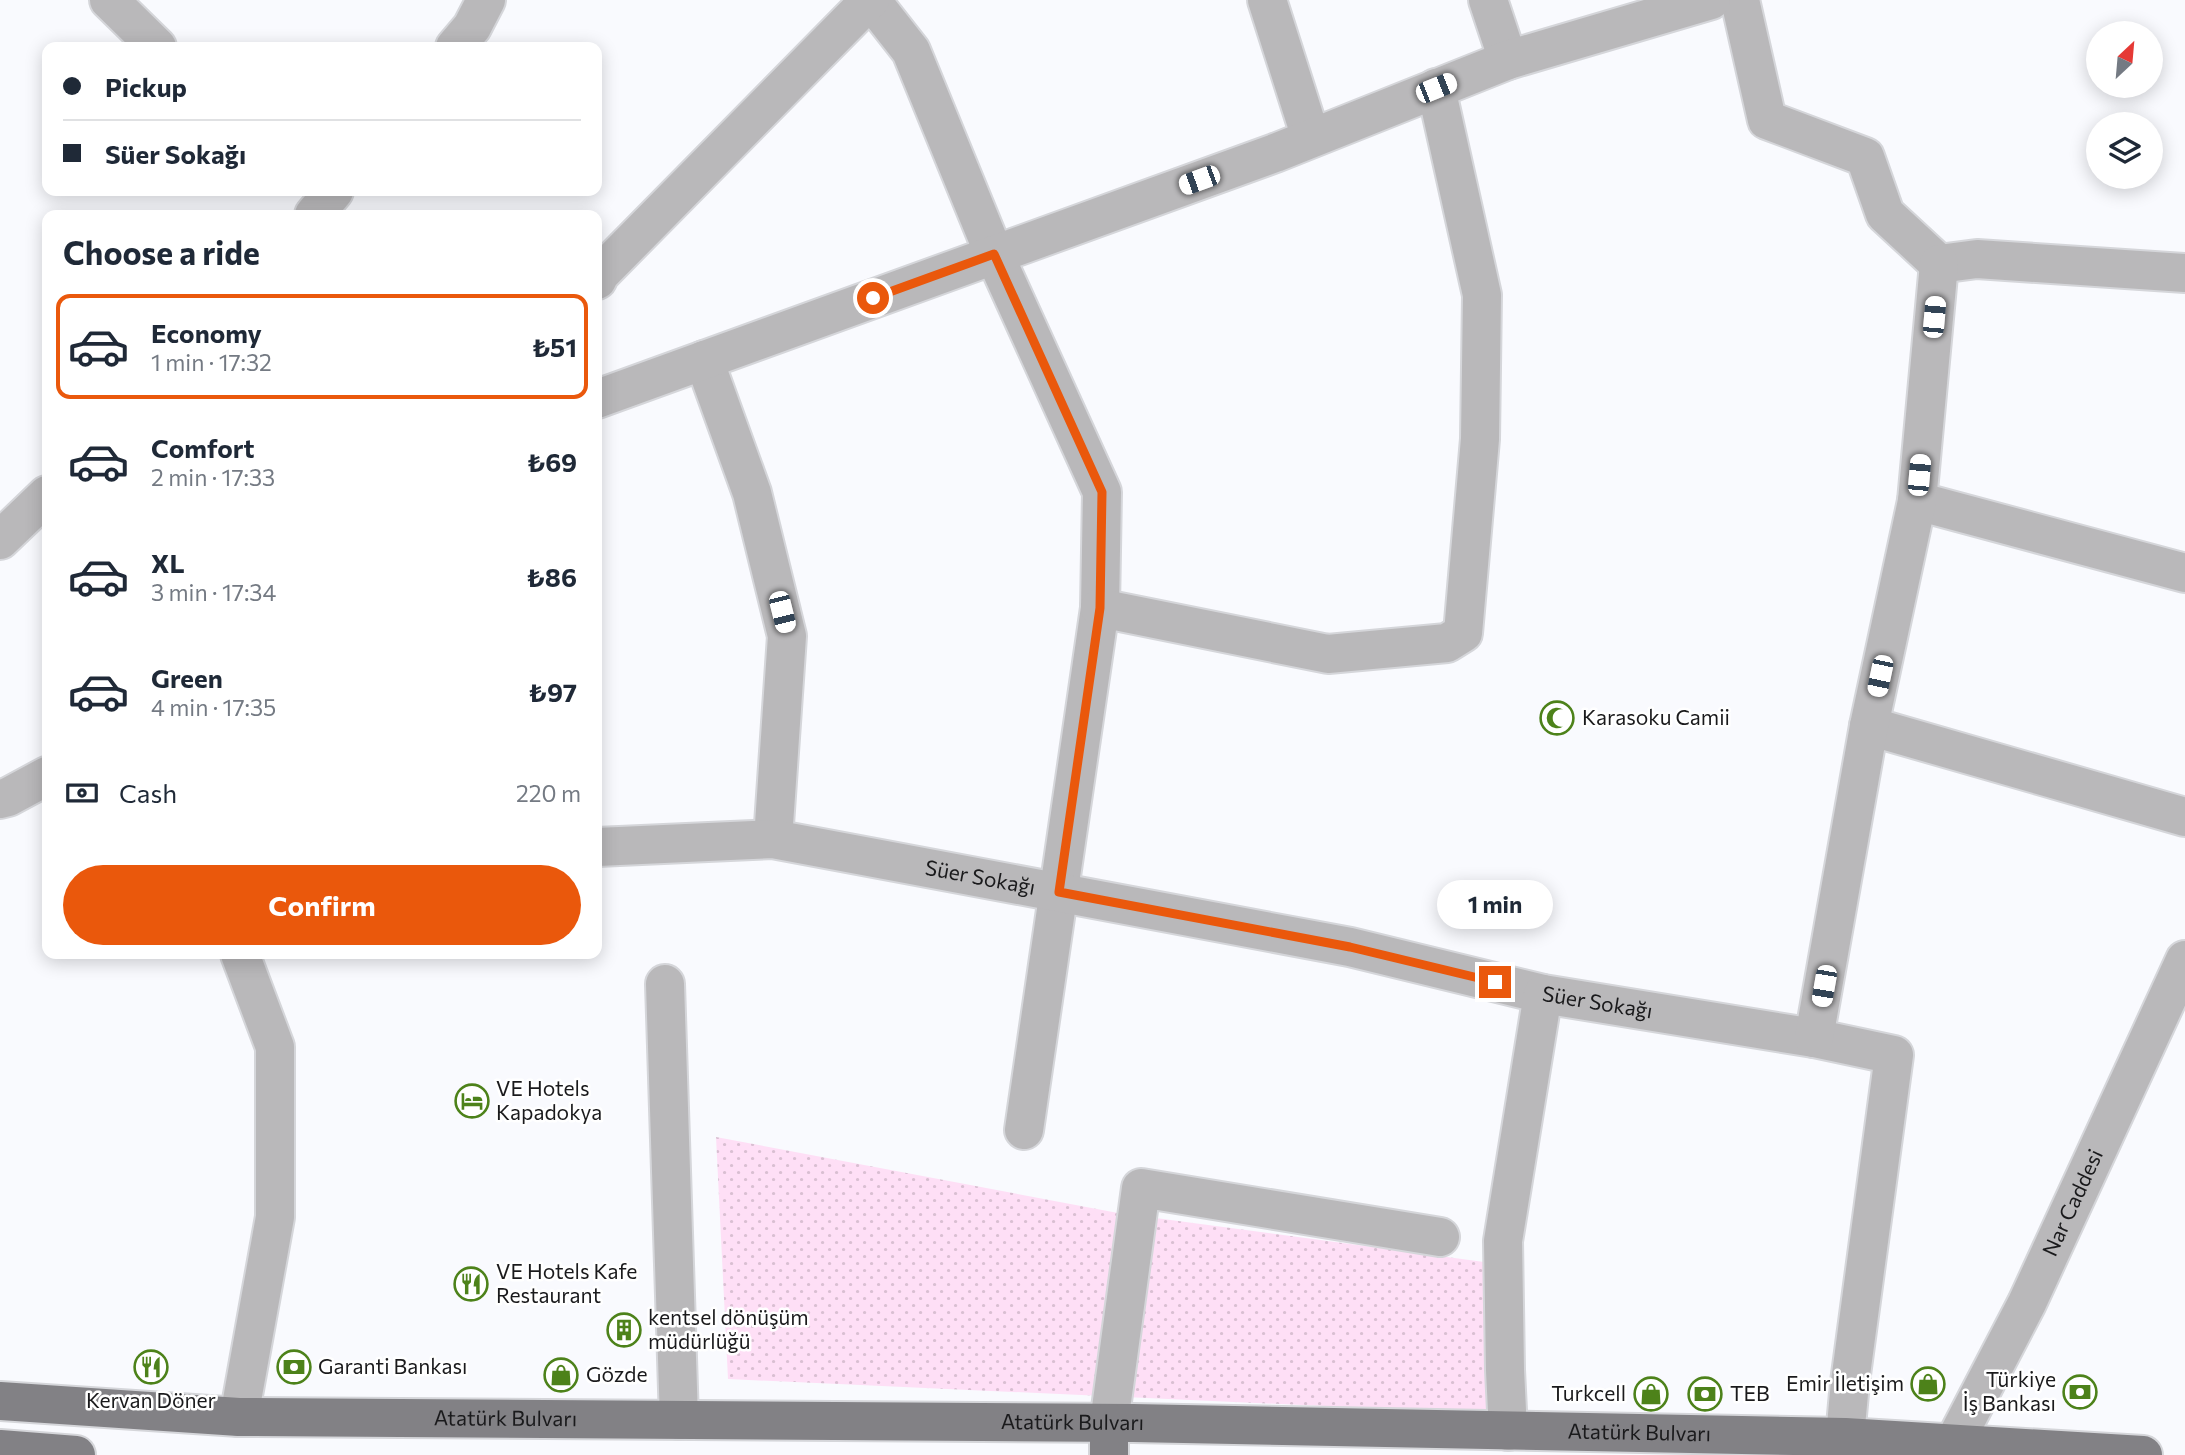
<!DOCTYPE html>
<meta charset="utf-8">
<style>
body{margin:0;font-family:Commissioner,sans-serif;background:#f6f6f7;color:#1f2937;height:100vh;display:flex;flex-direction:column;font-size:26px;white-space:nowrap}
*{box-sizing:border-box;margin:0}
p{font-size:23px;color:#747a83}
.icon{flex:none;width:38px;height:38px;fill:none;stroke:currentColor;stroke-width:2;stroke-linecap:round;stroke-linejoin:round}
.map{position:relative;flex:1;overflow:hidden}
.drawer{position:absolute;left:42px;top:210px;width:560px;height:749px;display:flex;flex-direction:column;background:#fff;border-radius:14px;box-shadow:0 4px 18px #0003}
.drawer>*{flex:none}
.hud{position:absolute;left:42px;top:42px;width:560px;height:154px;border-radius:14px;box-shadow:0 4px 18px #0003;display:grid;align-content:center;height:154px;padding:0 21px;background:#fff}
.needle{width:46px;rotate:26deg}
.buttons{position:absolute;left:2086px;top:21px;display:grid;gap:14px}
.buttons a{display:grid;place-items:center;width:77px;height:77px;border-radius:50%;background:#fff;box-shadow:0 4px 18px #0003;font-size:35px}
.end{position:absolute;width:32px;height:32px;margin:-16px;border:9px solid #ea580c;background:#fff;box-shadow:0 0 0 4px #fff}
.from{border-radius:50%}
.bubble{position:absolute;height:49px;border-radius:24px;background:#fff;box-shadow:0 4px 18px #0003;font-size:23px;font-weight:700;line-height:49px;text-align:center}
.car{position:absolute;width:21px;height:42px;margin:-21px -10px;border-radius:9px;box-shadow:0 0 5px 2px #0007;background:linear-gradient(#fff 24%,#345 0 40%,#fff 0 76%,#345 0 86%,#fff 0)}
.hud b{display:flex;align-items:center;gap:24px;height:66px;font-size:26px}
.hud b+b{border-top:2px solid #e0e1e3}
.hud i{width:18px;height:18px;background:#1f2937}
ul{padding:0;list-style:none}
li{display:flex;align-items:center;gap:21px;height:105px;margin:0 14px 10px;padding:0 7px;border:4px solid transparent;border-radius:14px}
li div{flex:1}
li b{display:block;font-size:26px}
li em{font-style:normal;font-weight:700}
li.current{border-color:#ea580c}
li>.icon{width:63px;height:63px;stroke-width:1.5}
h2{padding:0 21px;font-size:32px;line-height:84px}
.pay{display:flex;align-items:center;gap:18px;height:77px;padding:0 21px;font-size:26px}
.pay p{margin-inline-start:auto}
.action{display:flex;gap:14px;margin-top:auto;padding:14px 21px}
.action a{flex:1;height:80px;border-radius:42px;background:#ea580c;color:#fff;font-size:28px;font-weight:700;line-height:80px;text-align:center}
.map>svg:first-child{display:block}
.park{fill:url(#park-dots)}
.lines{fill:none;stroke-linecap:round;stroke-linejoin:round}
.minor-casing{stroke:#d5d6da;stroke-width:42}
.major-casing{stroke:#d5d6da;stroke-width:42}
.minor{stroke:#b9b8ba;stroke-width:38}
.major{stroke:#828185;stroke-width:38}
.route{stroke:#ea580c;stroke-width:9}
.labels{text-anchor:middle;stroke-width:5;stroke-linejoin:round;paint-order:stroke}
.poi-label{font-size:21px;fill:#1a1a1c;stroke:#fff;text-anchor:start}
.street-label{font-size:21px;fill:#1a1a1c;stroke:#fff}
</style>
<div class="map">
<svg width="2185" height="1455" viewBox="0 0 2185 1455">
<defs>
<pattern id="park-dots" width="8" height="8" patternUnits="userSpaceOnUse" patternTransform="scale(1.75)"><rect width="8" height="8" fill="#fedff6"/><path d="M2 2h.1M6 6h.1" fill="none" stroke="#d9bfd2" stroke-width="1.8" stroke-linecap="round"/></pattern>
</defs>
<rect width="100%" height="100%" fill="#f9fafe"/>
<path class="park" d="M716,1137L1118,1213L1499,1264L1500,1414L728,1379Z"/>
<g class="lines">
<defs>
<g id="minor">
<path d="M109,0L157,47"/>
<path d="M871,0L911,51L994,254L1102,492L1100,608L1024,1130"/>
<path d="M1267,0L1311,138"/>
<path d="M1488,0L1508,60"/>
<path d="M1740,0L1767,120L1865,157L1885,214L1939,264L1977,259L2185,273"/>
<path d="M455,47L472,27L486,0"/>
<path d="M314,215L334,191"/>
<path d="M597,280L600,274L870,0"/>
<path d="M704,360L752,493L787,636L773,839"/>
<path d="M597,399L1275,153L1508,60L1711,0"/>
<path d="M1917,501L2185,573"/>
<path d="M0,540L47,495"/>
<path d="M1100,608L1328,654L1447,643L1463,633L1480,439L1482,295L1436,88"/>
<path d="M1869,726L2185,817"/>
<path d="M0,799L8,797L47,776"/>
<path id="s1" d="M597,847L773,839L1350,947L1543,994L1814,1038L1894,1055L1850,1382L1845,1437"/>
<path d="M665,984L679,1420"/>
<path d="M1814,1038L1869,726L1917,501L1939,264"/>
<path d="M239,1417L275,1217V1047L240,954"/>
<path d="M1109,1423L1141,1188L1440,1237"/>
<path d="M1508,1431L1505,1370L1503,1241L1543,994"/>
<path id="s2" d="M1954,1443L2027,1303L2185,960"/>
</g>
<g id="major">
<path id="s3" d="M0,1401L239,1417L1133,1423L1845,1437L2143,1455"/>
<path d="M0,1449L76,1455"/>
<path d="M1109,1455V1423"/>
</g>
</defs>
<use href="#minor" class="minor-casing"/>
<use href="#major" class="major-casing"/>
<use href="#minor" class="minor"/>
<use href="#major" class="major"/>
</g>
<g class="lines">
<path class="route" d="M873,298L994,254L1102,492L1100,608L1059,892L1350,947L1495,982"/>
</g>
<defs>
<symbol id="mosque-ring" viewBox="-11 -11 22 22"><circle r="9.5" fill="#fff" stroke="#4d821a" stroke-width="1.5"/><path d="M3.5-4.9A6 6 0 1 0 3.5 4.9A5 5 0 1 1 3.5-4.9Z" fill="#4d821a"/></symbol>
<symbol id="hotel-ring" viewBox="-11 -11 22 22"><circle r="9.5" fill="#fff" stroke="#4d821a" stroke-width="1.5"/><path d="M-6-4.5h1.5V1H6V5H4.5V3h-9V5H-6ZM-4 0a1.8 1.8 0 1 1 3.6 0ZM.5 0V-2.5h3Q6-2.5 6 0Z" fill="#4d821a"/></symbol>
<symbol id="restaurant-ring" viewBox="-11 -11 22 22"><circle r="9.5" fill="#fff" stroke="#4d821a" stroke-width="1.5"/><path d="M-5-6h1v4h1v-4h1v4h1v-4h1v5L-1.5 .5V6h-2V.5L-5-1ZM5-6V6H3V1.5H1.5Q1.5-4 5-6Z" fill="#4d821a"/></symbol>
<symbol id="building-ring" viewBox="-11 -11 22 22"><circle r="9.5" fill="#fff" stroke="#4d821a" stroke-width="1.5"/><path d="M-4-6H4V6H1V3H-1V6H-4ZM-2.5-4.3h1.7v1.8h-1.7ZM.8-4.3h1.7v1.8H.8ZM-2.5-1h1.7V.8h-1.7ZM.8-1h1.7V.8H.8Z" fill="#4d821a"/></symbol>
<symbol id="bank-ring" viewBox="-11 -11 22 22"><circle r="9.5" fill="#fff" stroke="#4d821a" stroke-width="1.5"/><path d="M-6-4H6V4H-6ZM0-2.3a2.3 2.3 0 1 0 0 4.6a2.3 2.3 0 1 0 0-4.6Z" fill="#4d821a"/></symbol>
<symbol id="shop-ring" viewBox="-11 -11 22 22"><circle r="9.5" fill="#fff" stroke="#4d821a" stroke-width="1.5"/><path d="M-5-2.5h2.3a2.7 3.5 0 0 1 5.4 0H5L5.5 6h-11ZM-1.5-2.5h3a1.5 2.3 0 0 0-3 0Z" fill="#4d821a"/></symbol>
</defs>
<g fill-rule="evenodd">
<use href="#mosque-ring" x="1538" y="699" width="38" height="38"/>
<use href="#hotel-ring" x="453" y="1082" width="38" height="38"/>
<use href="#restaurant-ring" x="452" y="1265" width="38" height="38"/>
<use href="#building-ring" x="605" y="1311" width="38" height="38"/>
<use href="#restaurant-ring" x="132" y="1348" width="38" height="38"/>
<use href="#bank-ring" x="275" y="1348" width="38" height="38"/>
<use href="#shop-ring" x="542" y="1356" width="38" height="38"/>
<use href="#shop-ring" x="1909" y="1365" width="38" height="38"/>
<use href="#bank-ring" x="2061" y="1373" width="38" height="38"/>
<use href="#shop-ring" x="1632" y="1375" width="38" height="38"/>
<use href="#bank-ring" x="1686" y="1375" width="38" height="38"/>
</g>
<g class="labels">
<g class="poi-label">
<text x="1582" y="725">Karasoku Camii</text>
<text x="496" y="1096">VE Hotels<tspan x="496" dy="24">Kapadokya</tspan></text>
<text x="496" y="1279">VE Hotels Kafe<tspan x="496" dy="24">Restaurant</tspan></text>
<text x="648" y="1325">kentsel dönüşüm<tspan x="648" dy="24">müdürlüğü</tspan></text>
<text x="318" y="1374">Garanti Bankası</text>
<text x="586" y="1382">Gözde</text>
<text x="2056" y="1387" text-anchor="end">Türkiye<tspan x="2056" dy="24">İş Bankası</tspan></text>
<text x="1904" y="1391" text-anchor="end">Emir İletişim</text>
<text x="1626" y="1401" text-anchor="end">Turkcell</text>
<text x="1730" y="1401">TEB</text>
<text x="151" y="1408" text-anchor="middle">Kervan Döner</text>
</g>
<g class="street-label">
<text dy="7" stroke="none"><textPath href="#s1" startOffset="387">Süer Sokağı</textPath></text>
<text dy="7" stroke="none"><textPath href="#s1" startOffset="1017">Süer Sokağı</textPath></text>
<text dy="7" stroke="none"><textPath href="#s2" startOffset="268">Nar Caddesi</textPath></text>
<text dy="7" stroke="none"><textPath href="#s3" startOffset="506">Atatürk Bulvarı</textPath></text>
<text dy="7" stroke="none"><textPath href="#s3" startOffset="1073">Atatürk Bulvarı</textPath></text>
<text dy="7" stroke="none"><textPath href="#s3" startOffset="1640">Atatürk Bulvarı</textPath></text>
</g>
</g>
</svg>
<div class="buttons">
<a><svg class="needle" viewBox="-14 -14 28 28"><path d="M0-13l5 13h-10z" fill="#e53935"/><path d="M0 13l5-13h-10z" fill="#747a83"/></svg></a>
<a><svg class="icon" aria-label="layers" viewBox="0 0 24 24"><path d="M12 4l9 5-9 5-9-5zM3 14l9 5 9-5"/></svg></a>
</div>
<i class="end from" style="left:873px;top:298px"></i>
<i class="end" style="left:1495px;top:982px"></i>
<div class="bubble" style="left:1437px;top:880px;width:116px">1 min</div>
<i class="car" style="left:1436px;top:88px;rotate:68deg"></i>
<i class="car" style="left:1199px;top:180px;rotate:250deg"></i>
<i class="car" style="left:1934px;top:317px;rotate:5deg"></i>
<i class="car" style="left:1919px;top:475px;rotate:5deg"></i>
<i class="car" style="left:782px;top:612px;rotate:166deg"></i>
<i class="car" style="left:1880px;top:676px;rotate:192deg"></i>
<i class="car" style="left:1824px;top:986px;rotate:190deg"></i>
<div class="hud">
<b><i class="from"></i>Pickup</b>
<b><i></i>Süer Sokağı</b>
</div>
<section class="drawer">
<h2>Choose a ride</h2>
<ul>
<li class="current"><svg class="icon" aria-label="car" viewBox="0 0 24 24"><path d="M5 17H2v-5l4-1 3-4h7l3 4 3 1v5h-3M9 17h6M6 11h13"/><circle cx="7" cy="17" r="2"/><circle cx="17" cy="17" r="2"/></svg><div><b>Economy</b><p>1 min · 17:32</p></div><em>₺51</em></li>
<li><svg class="icon" aria-label="car" viewBox="0 0 24 24"><path d="M5 17H2v-5l4-1 3-4h7l3 4 3 1v5h-3M9 17h6M6 11h13"/><circle cx="7" cy="17" r="2"/><circle cx="17" cy="17" r="2"/></svg><div><b>Comfort</b><p>2 min · 17:33</p></div><em>₺69</em></li>
<li><svg class="icon" aria-label="car" viewBox="0 0 24 24"><path d="M5 17H2v-5l4-1 3-4h7l3 4 3 1v5h-3M9 17h6M6 11h13"/><circle cx="7" cy="17" r="2"/><circle cx="17" cy="17" r="2"/></svg><div><b>XL</b><p>3 min · 17:34</p></div><em>₺86</em></li>
<li><svg class="icon" aria-label="car" viewBox="0 0 24 24"><path d="M5 17H2v-5l4-1 3-4h7l3 4 3 1v5h-3M9 17h6M6 11h13"/><circle cx="7" cy="17" r="2"/><circle cx="17" cy="17" r="2"/></svg><div><b>Green</b><p>4 min · 17:35</p></div><em>₺97</em></li>
</ul>
<div class="pay"><svg class="icon" aria-label="cash" viewBox="0 0 24 24"><path d="M3 7h18v10H3z"/><circle cx="12" cy="12" r="2"/></svg>Cash<p>220 m</p></div>
<div class="action"><a>Confirm</a></div>
</section>
</div>
